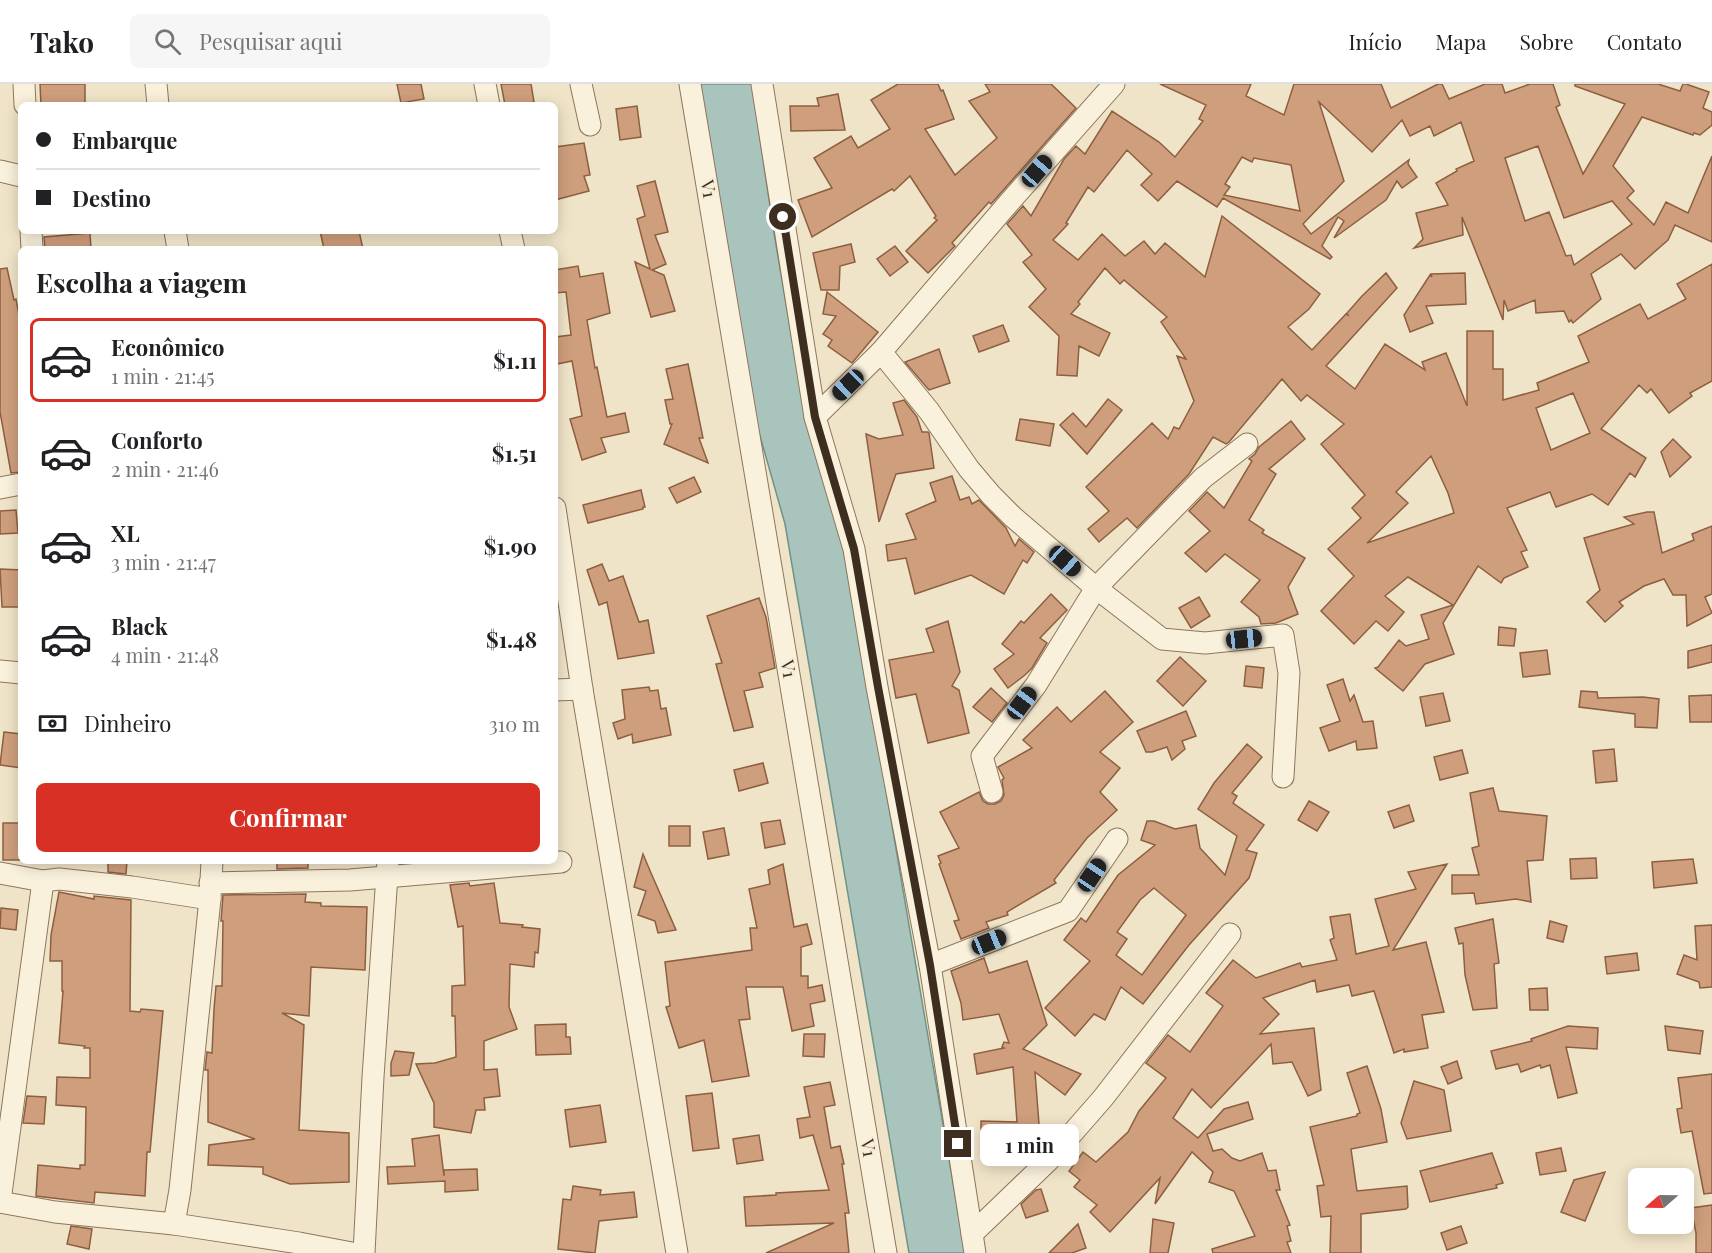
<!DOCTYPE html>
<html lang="pt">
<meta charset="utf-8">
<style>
body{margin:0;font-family:"Playfair Display",serif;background:#f6f6f6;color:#202124;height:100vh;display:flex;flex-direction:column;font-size:22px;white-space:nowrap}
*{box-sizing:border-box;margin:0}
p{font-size:20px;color:#757577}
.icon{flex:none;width:33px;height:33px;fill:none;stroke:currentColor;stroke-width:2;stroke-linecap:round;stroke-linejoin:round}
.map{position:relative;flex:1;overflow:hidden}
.sheet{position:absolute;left:18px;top:162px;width:540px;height:618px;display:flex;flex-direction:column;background:#fff;border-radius:9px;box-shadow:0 3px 15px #0003}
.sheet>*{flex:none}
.banner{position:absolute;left:18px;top:18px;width:540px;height:132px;border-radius:9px;box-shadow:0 3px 15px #0003;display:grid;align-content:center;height:132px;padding:0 18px;background:#fff}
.needle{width:39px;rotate:250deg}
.fabs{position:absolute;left:1628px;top:1084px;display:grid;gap:12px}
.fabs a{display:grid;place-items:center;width:66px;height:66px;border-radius:9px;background:#fff;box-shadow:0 3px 15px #0003;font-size:30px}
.end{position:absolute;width:27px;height:27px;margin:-14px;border:8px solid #3d2e20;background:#fff;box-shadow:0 0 0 3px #fff}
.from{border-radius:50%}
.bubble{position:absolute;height:42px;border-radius:9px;background:#fff;box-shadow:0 3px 15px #0003;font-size:20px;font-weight:700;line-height:42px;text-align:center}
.car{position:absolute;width:18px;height:36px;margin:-18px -9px;border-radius:8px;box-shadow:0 0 4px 2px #0007;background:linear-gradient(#222 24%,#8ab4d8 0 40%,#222 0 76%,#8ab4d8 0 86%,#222 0)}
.banner b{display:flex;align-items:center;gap:21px;height:57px;font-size:22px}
.banner b+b{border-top:2px solid #e0e0e0}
.banner i{width:15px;height:15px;background:#202124}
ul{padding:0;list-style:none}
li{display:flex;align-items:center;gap:18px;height:84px;margin:0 12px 9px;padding:0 6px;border:3px solid transparent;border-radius:9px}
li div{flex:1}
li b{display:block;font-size:22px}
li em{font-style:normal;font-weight:700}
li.active{border-color:#d93025}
li>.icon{width:54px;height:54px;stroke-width:1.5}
h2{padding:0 18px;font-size:27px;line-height:72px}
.pay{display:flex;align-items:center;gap:15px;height:66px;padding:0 18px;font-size:22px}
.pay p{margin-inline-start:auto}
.primary-button{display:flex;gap:12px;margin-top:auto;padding:12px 18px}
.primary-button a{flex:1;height:69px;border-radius:9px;background:#d93025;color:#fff;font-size:24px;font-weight:700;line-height:69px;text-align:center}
header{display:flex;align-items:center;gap:36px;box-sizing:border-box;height:84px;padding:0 30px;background:#fff;border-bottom:2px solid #e0e0e0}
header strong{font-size:28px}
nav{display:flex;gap:33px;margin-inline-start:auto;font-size:21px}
.search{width:420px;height:54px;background:#f6f6f6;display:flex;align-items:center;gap:15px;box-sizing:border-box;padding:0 21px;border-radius:9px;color:#757577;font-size:22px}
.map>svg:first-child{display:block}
.water{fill:#a9c4bc;stroke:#6f938a;stroke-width:1.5}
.building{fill:#cf9f7d;stroke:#8d5f41;stroke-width:1.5;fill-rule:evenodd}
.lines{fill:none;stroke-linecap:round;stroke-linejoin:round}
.street-casing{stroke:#8d765c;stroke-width:23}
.street{stroke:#faf1dc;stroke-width:21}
.route{stroke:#3d2e20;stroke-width:8}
.labels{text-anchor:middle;stroke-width:4.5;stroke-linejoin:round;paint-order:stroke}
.street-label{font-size:18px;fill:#3d2e20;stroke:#f7eed8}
</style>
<header>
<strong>Tako</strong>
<div class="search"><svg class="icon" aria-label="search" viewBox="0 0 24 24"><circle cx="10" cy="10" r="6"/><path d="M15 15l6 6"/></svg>Pesquisar aqui</div>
<nav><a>Início</a><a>Mapa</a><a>Sobre</a><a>Contato</a></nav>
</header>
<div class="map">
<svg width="1712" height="1169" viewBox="0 0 1712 1169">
<rect width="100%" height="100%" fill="#f0e4c8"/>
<path class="water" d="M700,0H752L773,143L806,338L846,472L965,1169H909L785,440L747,306Z"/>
<g class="building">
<path d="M40,0H85V21H41Z"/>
<path d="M397,0H421L424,15L401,19Z"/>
<path d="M501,0H531L534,18L519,21H505Z"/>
<path d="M898,0H938L941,7L943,6L954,35L925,45L955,91L997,54L969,17L990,8L985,0H1051L1076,24L991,120L989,118L952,159L955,162L928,189L906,167L937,136L934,134L936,132L910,92L894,107L892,105L812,153L798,116L832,104L814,74L851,52L858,64L890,45L871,16Z"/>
<path d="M1160,0H1251L1246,12L1284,31L1294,0H1381L1391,24L1438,0H1442L1449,15L1485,0H1502L1505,9L1530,0H1553L1560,21L1556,23L1583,90L1625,20L1575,2V0H1658L1680,7L1683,0H1686L1709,8L1703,24L1712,28V41L1700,51L1694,49L1693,51L1642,33L1613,82L1634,107L1627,114L1654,141L1666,118L1688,129L1712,72V158L1675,141L1668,156L1635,185L1621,170L1591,190L1601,215L1573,239L1571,236L1569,238L1564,227L1536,229L1535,216L1508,227L1504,216L1503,236L1462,133L1463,151L1414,164L1423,155L1416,129L1448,121L1436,99L1457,87L1456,85L1474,77L1461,38L1434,52L1430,42L1410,52L1402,36L1372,68L1319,18L1344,97L1303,140L1311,150L1409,76L1408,80L1417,93L1402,104L1397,97L1386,116L1334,154L1344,137L1338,133L1322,162L1332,173L1330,175L1223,114L1217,123L1177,97L1158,117L1141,101L1152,90L1127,66L1094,108L1088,103L1066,139L1068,140L1053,156L1078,176L1102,150L1125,172L1144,157L1155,170L1165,159L1205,193L1222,132L1320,210L1309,225L1288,243L1312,266L1346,230L1348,231L1347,229L1362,212L1386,189L1397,204L1326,282L1355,305L1385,260L1425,286L1422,278L1446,269L1467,322V247H1493V285H1503V316L1539,306L1537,299L1589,278L1578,252L1640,220L1648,235L1686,215L1677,200L1712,180V297L1690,309L1692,312L1669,329L1651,305L1647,309L1639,301L1601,345L1646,374L1635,393L1630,389L1608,421L1592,410L1556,423L1550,408L1507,424L1527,466L1521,468L1528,483L1504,494L1501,499L1478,482L1443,539L1454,570L1425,580L1403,607L1375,584L1378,583L1399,556L1406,562L1429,555L1421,531L1453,521L1408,493L1385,512L1404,528L1388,547L1376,537L1354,560L1321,527L1354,492L1328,465L1361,434L1352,424L1365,411L1321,360L1344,340L1307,311L1301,317L1282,295L1229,358L1226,360L1213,353L1189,390L1137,444L1127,434L1099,458L1088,445L1109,427L1086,403L1152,339L1168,355L1174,343L1179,345L1194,317L1177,272L1186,275L1161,238L1167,233L1124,196L1120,200L1105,184L1078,218L1080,220L1071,230L1110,249L1099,272L1079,262L1077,292L1057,291L1059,252L1029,223L1046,205L1023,178L1032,171L1007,140L1023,122L1031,132L1064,75L1076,62L1085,70L1112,27L1159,58L1175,73L1203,37L1199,35L1206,21ZM1538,62L1564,134L1612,117L1632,140L1574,181L1571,171L1566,172L1549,128L1525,137L1505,74ZM1242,73L1252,78L1254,74L1291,81L1300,127L1224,111L1230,103L1225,100ZM1573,309L1590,349L1551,366L1536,324ZM1431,372L1448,409L1454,429L1367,459L1408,419L1396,408Z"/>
<path d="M838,10L845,46L791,47L790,22H819L817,14Z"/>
<path d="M637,22L641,53L620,56L616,25Z"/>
<path d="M584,59L590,91L584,92L589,107L555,116V63Z"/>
<path d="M655,97L668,148L655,151L666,180L652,186L664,191L675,227L651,233L635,178L650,185L637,135L645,132L637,102Z"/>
<path d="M320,147H359L363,165H324Z"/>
<path d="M90,149L91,165H45L44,153Z"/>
<path d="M851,160L855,178L840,182L839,206H821L813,169Z"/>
<path d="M895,162L908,178L890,192L877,175Z"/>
<path d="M578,182L580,193L603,189L610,229L587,236L595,284L597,283L607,333L625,329L629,348L601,354L606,368L582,376L570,335L582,332L572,277L557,280L555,269V253L571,251L566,208L555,209V186Z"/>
<path d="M7,184L14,216L16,215L21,242V388L11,389L0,328V185Z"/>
<path d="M1465,189L1466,220L1426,222L1433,239L1410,248L1404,231L1430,191L1432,193L1431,190Z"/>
<path d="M827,208L878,248L852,279L828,262L832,256L823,250L836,232L823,230Z"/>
<path d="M1003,241L1009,257L979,268L973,252Z"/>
<path d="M939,265L950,299L929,306L905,278Z"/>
<path d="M688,280L703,354H699L708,379L664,360L672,340H670L665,316L673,315L666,285Z"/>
<path d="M1108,315L1122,326L1087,370L1060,341L1073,329L1086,343Z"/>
<path d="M904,316L917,333L922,348H928L929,349L934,384L896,390L879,438L866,350L879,355L903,351L893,319Z"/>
<path d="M1020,335L1054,340L1050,362L1016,356Z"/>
<path d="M1291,337L1305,355L1269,385L1276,390L1249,436L1264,446L1262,449L1305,474L1288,503L1298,530L1276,539L1261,540L1259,533L1241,518L1260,496L1225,470L1206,488L1185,469L1210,447L1189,427L1207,408L1224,424L1252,377L1249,375L1255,370L1259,363Z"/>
<path d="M1673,355L1691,373L1670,393L1661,368Z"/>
<path d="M952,392L960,416L969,413L972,420L979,416L1006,444L1015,462L1019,455L1034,468L1027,479L1023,476L1004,510L971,491L915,510L906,474L888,477L886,461L916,455L906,430L936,417L930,399Z"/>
<path d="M694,393L701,408L677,419L669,404Z"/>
<path d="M641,406L645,423H643V425L588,439L583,421Z"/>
<path d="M16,426L18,449L0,450V427Z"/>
<path d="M1647,428H1654L1662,469L1694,456L1692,450L1712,442V510L1705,513L1712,529L1687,542L1686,511H1673L1664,495L1644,502L1619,518L1623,522L1605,538L1587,518L1600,506L1584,454L1634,440L1624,433Z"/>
<path d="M602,480L609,497L623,492L639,538L648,536L654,569L618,575L607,518L599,521L587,486Z"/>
<path d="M0,485L21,486V523H2Z"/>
<path d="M1051,510L1067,526L1040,554L1047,559L1032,584L1025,591L1008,604L994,585L1014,570L1002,560L1021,537L1024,539Z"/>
<path d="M1199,513L1210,532L1191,544L1179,524Z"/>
<path d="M759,514L766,533L775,584L759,589L763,603L744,607L753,643L734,647L716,580L722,579L707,532Z"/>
<path d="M948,537L960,588L952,602L959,606L969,649L928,659L916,610L896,614L889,576L934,568L926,545Z"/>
<path d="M1499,543L1516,545L1514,562L1498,561Z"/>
<path d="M1712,561V578L1688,584V567Z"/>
<path d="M1547,566L1550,590L1523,593L1520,569Z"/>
<path d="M1180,573L1206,597L1183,622L1157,597Z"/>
<path d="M1246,582L1264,584L1262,604L1244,602Z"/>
<path d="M1343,595L1350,617L1354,611L1363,638L1373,637L1377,664L1357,666L1356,657L1329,667L1320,644L1340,637L1327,601Z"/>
<path d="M649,603L650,607L658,606L661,625L666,624L671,651L633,659L632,650L618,655L613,639L625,635L622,606Z"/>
<path d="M991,604L1007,619L992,638L973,623Z"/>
<path d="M1105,607L1133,638L1100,668L1120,684L1100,708L1117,726L1087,754L1054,796L1056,799L1007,828L1008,831L986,838L989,844L961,855L954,837L959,836L939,780L941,779L938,772L959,764L940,728L979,708L983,717L988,720H995L1001,717L1004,711L1002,696L1004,694L998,683L1032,664L1023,656L1057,623L1071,638Z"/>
<path d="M1581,607L1597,608L1598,614L1643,613L1659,615L1657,644L1635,643V630L1579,623Z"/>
<path d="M1443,609L1450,637L1426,642L1420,613Z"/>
<path d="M1712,611V638H1690L1689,612Z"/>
<path d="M1186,627L1196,652L1182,657L1185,665L1172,676L1167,663L1152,668H1146L1137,647Z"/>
<path d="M4,648L21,650V684L0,681Z"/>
<path d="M1247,660L1262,673L1232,709L1237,712L1233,719L1264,741L1246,766L1257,769L1249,794L1189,861L1143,920L1121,903L1105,936L1094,930L1075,952L1045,924L1090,877L1064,856L1081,834L1086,838L1118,791L1155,761L1141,756L1147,737H1154L1175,745L1196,741L1200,764L1225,791L1237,752L1198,725L1214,699ZM1154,804L1186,831L1142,891L1116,871L1127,855L1117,848L1140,816Z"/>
<path d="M1614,665L1617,697L1596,699L1593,667Z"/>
<path d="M1462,666L1468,689L1440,696L1434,673Z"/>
<path d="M763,679L768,699L739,707L734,686Z"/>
<path d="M1493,704L1499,727L1547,732L1543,776L1527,777L1531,818L1516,815L1476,820L1474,809L1452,810V791H1479L1472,764L1479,762L1470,709Z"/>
<path d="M1309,717L1329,728L1317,747L1298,736Z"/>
<path d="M1409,721L1414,737L1394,744L1388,728Z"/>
<path d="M780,736L785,760L765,764L761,739Z"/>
<rect x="3" y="739" width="18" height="37"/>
<rect x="669" y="742" width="21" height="20"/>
<path d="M724,744L729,771L708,775L703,748Z"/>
<path d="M643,770L651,789L676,846L658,849L655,837L638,831L646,807L634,803Z"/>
<path d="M1596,774L1597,794L1571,795L1570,775Z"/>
<path d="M1693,775L1697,799L1654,804L1652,778Z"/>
<path d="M108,777H127L126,790L108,788Z"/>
<path d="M277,777H308V784L277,785Z"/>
<path d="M783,780L794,843L807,840L812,860L801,863V892H808V904L822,901L825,917L810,920L814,942L792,947L783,903H746L750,935L739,936L749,992L712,998L704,956L679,964L666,923L670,922L665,878L752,866L750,844H757L749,805L770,800L768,786Z"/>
<path d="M1447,780L1393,866L1426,858L1444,928L1422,931L1428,964L1404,968V965L1394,969L1374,907L1352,912L1349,901L1317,908L1315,896L1263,914L1279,930L1260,950L1314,944L1321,1006L1308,1012L1292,978L1273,980L1271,960L1211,1024L1192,1005L1173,1034L1198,1054L1224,1025L1248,1018L1253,1035L1207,1050L1213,1067L1222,1065L1232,1074L1240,1077L1262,1069L1268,1087L1276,1086L1280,1106H1276L1290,1141L1287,1142L1291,1157L1287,1158L1291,1169H1213L1212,1165L1255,1152L1234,1107L1209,1098L1213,1088L1192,1068L1155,1120L1160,1094L1110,1148L1090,1128L1097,1121L1074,1103L1080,1096L1069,1087L1083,1068L1096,1078L1128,1048L1139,1027L1166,994L1146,979L1168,951L1190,968L1223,922L1206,909L1233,876L1256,894L1300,879L1302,883L1337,876L1330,856L1334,854L1330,833L1350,830L1356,870L1389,862L1375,815L1416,805L1408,788Z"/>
<path d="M469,799L470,802L494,799L500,839L523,841L522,843L540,845L538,869L535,868L534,883L510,880L509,923L517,945L484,957V986L497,985L500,1012L484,1014L485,1026H476L471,1049L434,1043V1019L416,980L435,979L456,973L455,932H452V902L465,901L463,842L458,843L450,801Z"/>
<path d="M59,808L94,815V812L131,816L130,927L140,928L141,925L163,927L150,1068H147L145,1112L95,1108L94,1119L36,1112L38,1081L80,1085V1081H85L86,1023L56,1021L57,993L90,994V964H84L85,962L59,959L63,907H62V877H50L51,851Z"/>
<path d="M306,810L305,818L321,819V822L367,823L365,886L311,883L309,932L282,929L304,941L299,1046L349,1049V1098L290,1100L263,1090V1083L208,1081L209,1061L255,1055L208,1038V986H205L207,968L212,969L214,925L216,902H222L223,837H221L223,811Z"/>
<path d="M1,824L18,826L16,846L0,844Z"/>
<path d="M1493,835L1499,879L1494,880L1497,924L1473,926L1465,891L1463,859L1459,860L1455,844Z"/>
<path d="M1550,837L1567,842L1563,858L1547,854Z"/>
<path d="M1712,841V903L1700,904L1699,898L1677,890L1684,871L1697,876L1695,842Z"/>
<path d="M1637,869L1639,886L1607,890L1605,873Z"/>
<path d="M984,874L989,889L1027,877L1047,941L1023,965L1081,990L1065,1011L1035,988L1041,1066L1025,1053V1055L981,1054V1037L1017,1038L1013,983L977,990L974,970L1004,964L1002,963L1004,958L1009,959L999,930L963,936L961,919L951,887Z"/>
<path d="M1547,904L1548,926H1530L1529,905Z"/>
<path d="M566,940V953H570L571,970L536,971L535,941Z"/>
<path d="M1568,942L1598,944L1597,965L1566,963L1577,1009L1558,1014L1550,981L1541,984L1540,981L1521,988L1518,980L1496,985L1491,967L1532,957L1531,955Z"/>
<path d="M1665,942L1703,947L1700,970L1668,966Z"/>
<path d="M804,950H825L824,973L803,972Z"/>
<path d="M395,967L414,969L409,991L391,992V979Z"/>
<path d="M1457,977L1462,994L1448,1000L1441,983Z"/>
<path d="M1367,982L1381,1025L1387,1058L1351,1065L1357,1107L1407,1102L1408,1123L1406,1125L1361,1130V1169H1330L1331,1132L1321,1133L1317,1102L1324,1101L1310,1043L1357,1032V1030L1360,1029L1347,989Z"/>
<path d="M1712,990V1109L1704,1110L1692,1047L1681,1049L1677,1025L1682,1024L1678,994Z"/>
<path d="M1414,997L1444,1006L1451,1047L1407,1055L1401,1039Z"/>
<path d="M830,998L835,1021L824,1023L831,1064L840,1062L844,1080H842L849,1129H845L849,1169H766L834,1139L746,1142L744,1113L776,1111V1109L829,1106L813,1051L800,1054L797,1035L810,1033L804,1003Z"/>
<path d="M712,1009L719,1064L693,1067L686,1012Z"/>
<path d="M27,1012L46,1013L44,1040L23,1039Z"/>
<path d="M600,1021L606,1058L570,1063L565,1026Z"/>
<path d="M439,1051L444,1092V1086L477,1085L478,1106L445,1108V1097L388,1100L387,1083L415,1082L412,1055Z"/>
<path d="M759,1051L763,1076L737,1080L733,1055Z"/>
<path d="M1561,1064L1566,1087L1540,1091L1536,1069Z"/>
<path d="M1492,1069L1503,1099L1496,1101L1497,1104L1430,1118L1420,1087Z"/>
<path d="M1605,1088L1585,1137L1561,1128L1574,1096Z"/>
<path d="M573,1102L601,1106L600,1111L634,1108L637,1133L599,1137L595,1169L558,1165L563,1115L571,1116Z"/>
<path d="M1041,1105L1048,1127L1026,1134L1021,1120L1036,1106Z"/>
<path d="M1712,1121V1169H1696V1149L1691,1124Z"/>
<path d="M1153,1135L1174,1139L1168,1169H1150Z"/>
<path d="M1078,1140L1086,1164L1072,1169H1049Z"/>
<path d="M71,1142L92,1145L89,1165L67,1160Z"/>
<path d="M1461,1142L1467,1159L1447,1166L1441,1149Z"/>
</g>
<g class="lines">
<defs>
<g id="street">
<path d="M24,0L25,21"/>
<path d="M156,0L158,21"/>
<path d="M485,0L489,21"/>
<path d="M581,0L590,41"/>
<path d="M690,0L886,1169"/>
<path d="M762,0L815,333L854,465L877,603L930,881L975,1169"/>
<path d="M0,87L21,92"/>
<path d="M31,147L32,165"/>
<path d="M175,147L178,165"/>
<path d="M510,147L514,165"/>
<path d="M881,268L929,327L969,385L991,411L1013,433L1096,504L1162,555L1205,559L1283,551L1289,589L1283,693"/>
<path d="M815,333L881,268L1006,122L1114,0"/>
<path d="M0,404L21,400"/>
<path d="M555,424L582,605L677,1169"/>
<path d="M0,587L21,589"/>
<path d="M555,606L582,605"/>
<path d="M992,708L982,672L1036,601L1096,504L1203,394L1247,360"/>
<path d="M0,789L43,797L59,795L132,803L210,815"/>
<path d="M210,799L350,796L561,778"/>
<path d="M930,881L1068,827L1117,755"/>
<path d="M0,1117L43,797"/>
<path d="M0,1118L55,1128L174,1140L180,1106L210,815L212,777"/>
<path d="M174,1140L299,1159L352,1169"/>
<path d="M972,1150L1048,1077L1103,1014L1230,850"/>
<path d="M364,1169L373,993L388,777"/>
</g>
</defs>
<use href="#street" class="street-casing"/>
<use href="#street" class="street"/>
</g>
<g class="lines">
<path class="route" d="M783,133L815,333L854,465L878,603L930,881L958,1060"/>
</g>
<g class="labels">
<g class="street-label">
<text transform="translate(708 105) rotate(80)" y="6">V1</text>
<text transform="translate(788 585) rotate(80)" y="6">V1</text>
<text transform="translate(868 1064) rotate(80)" y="6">V1</text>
</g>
</g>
</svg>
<div class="fabs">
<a><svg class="needle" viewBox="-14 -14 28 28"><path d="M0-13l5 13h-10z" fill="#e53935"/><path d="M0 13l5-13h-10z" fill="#757577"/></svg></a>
</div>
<i class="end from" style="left:783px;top:133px"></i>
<i class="end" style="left:958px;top:1060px"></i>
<div class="bubble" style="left:980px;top:1040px;width:99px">1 min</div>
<i class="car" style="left:1037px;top:87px;rotate:41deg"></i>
<i class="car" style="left:848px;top:301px;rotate:226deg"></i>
<i class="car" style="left:1065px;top:477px;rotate:132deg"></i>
<i class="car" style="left:1244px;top:555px;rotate:84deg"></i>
<i class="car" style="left:1022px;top:619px;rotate:37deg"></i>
<i class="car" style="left:1092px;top:791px;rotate:34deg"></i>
<i class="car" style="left:989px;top:858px;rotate:68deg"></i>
<div class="banner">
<b><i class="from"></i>Embarque</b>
<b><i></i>Destino</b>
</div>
<section class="sheet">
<h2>Escolha a viagem</h2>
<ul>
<li class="active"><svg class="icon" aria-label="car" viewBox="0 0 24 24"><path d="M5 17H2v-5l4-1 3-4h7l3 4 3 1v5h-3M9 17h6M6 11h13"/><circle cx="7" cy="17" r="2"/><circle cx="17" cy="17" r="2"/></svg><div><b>Econômico</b><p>1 min · 21:45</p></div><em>$1.11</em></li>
<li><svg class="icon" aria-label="car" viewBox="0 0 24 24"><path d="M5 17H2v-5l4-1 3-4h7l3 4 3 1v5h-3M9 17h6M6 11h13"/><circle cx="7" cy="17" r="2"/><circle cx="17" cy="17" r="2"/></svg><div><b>Conforto</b><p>2 min · 21:46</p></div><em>$1.51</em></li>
<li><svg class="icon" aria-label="car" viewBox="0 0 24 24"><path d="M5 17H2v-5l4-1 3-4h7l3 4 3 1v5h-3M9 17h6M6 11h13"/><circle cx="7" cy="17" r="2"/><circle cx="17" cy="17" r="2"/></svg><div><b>XL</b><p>3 min · 21:47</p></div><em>$1.90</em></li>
<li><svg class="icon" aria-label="car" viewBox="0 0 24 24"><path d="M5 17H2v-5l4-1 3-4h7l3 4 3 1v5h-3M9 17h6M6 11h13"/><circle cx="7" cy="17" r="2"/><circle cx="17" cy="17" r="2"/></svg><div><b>Black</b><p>4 min · 21:48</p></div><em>$1.48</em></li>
</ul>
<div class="pay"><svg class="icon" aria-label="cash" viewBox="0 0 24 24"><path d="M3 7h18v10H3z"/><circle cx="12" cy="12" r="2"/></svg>Dinheiro<p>310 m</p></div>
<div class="primary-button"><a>Confirmar</a></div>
</section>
</div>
